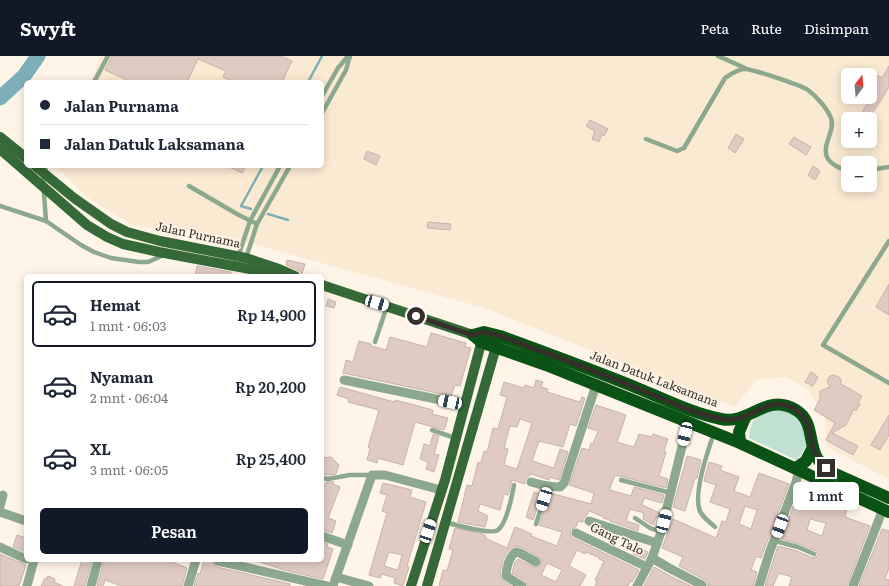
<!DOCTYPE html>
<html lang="id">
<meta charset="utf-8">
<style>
body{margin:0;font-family:Literata,serif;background:#f2f2f3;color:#1f2937;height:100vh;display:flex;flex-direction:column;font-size:15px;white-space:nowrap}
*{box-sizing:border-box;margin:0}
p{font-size:13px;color:#747a83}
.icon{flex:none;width:22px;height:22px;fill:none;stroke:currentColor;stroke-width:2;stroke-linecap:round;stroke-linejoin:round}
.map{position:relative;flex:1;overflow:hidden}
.panel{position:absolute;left:24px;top:218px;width:300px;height:288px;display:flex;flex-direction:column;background:#fff;border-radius:6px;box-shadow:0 2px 10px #0003}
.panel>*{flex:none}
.guide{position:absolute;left:24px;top:24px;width:300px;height:88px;border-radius:6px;box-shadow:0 2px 10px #0003;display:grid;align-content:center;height:88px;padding:0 16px;background:#fff}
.needle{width:26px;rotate:16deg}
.fabs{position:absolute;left:841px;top:12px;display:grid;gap:8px}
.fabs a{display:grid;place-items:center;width:36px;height:36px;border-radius:6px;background:#fff;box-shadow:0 2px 10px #0003;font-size:20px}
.end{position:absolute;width:18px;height:18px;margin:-9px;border:5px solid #35302a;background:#fff;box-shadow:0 0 0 2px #fff}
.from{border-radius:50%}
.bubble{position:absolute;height:28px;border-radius:6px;background:#fff;box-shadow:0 2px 10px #0003;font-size:13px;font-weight:600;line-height:28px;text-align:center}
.car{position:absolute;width:12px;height:24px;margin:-12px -6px;border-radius:5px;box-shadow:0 0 3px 1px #0007;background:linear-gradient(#fff 24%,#345 0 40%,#fff 0 76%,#345 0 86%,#fff 0)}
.guide b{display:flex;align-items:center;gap:14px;height:38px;font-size:15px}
.guide b+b{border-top:1px solid #e0e1e3}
.guide i{width:10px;height:10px;background:#1f2937}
ul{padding:7px 0 0;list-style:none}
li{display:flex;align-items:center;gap:12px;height:66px;margin:0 8px 6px;padding:0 8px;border:2px solid transparent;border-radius:6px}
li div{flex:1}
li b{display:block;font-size:15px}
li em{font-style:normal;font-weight:600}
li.on{border-color:#111827}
li>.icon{width:36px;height:36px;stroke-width:1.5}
.action{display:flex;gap:8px;margin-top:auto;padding:8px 16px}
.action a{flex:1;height:46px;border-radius:6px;background:#111827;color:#fff;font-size:16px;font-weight:600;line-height:46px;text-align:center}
header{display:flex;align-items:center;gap:24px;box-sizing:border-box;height:56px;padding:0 20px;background:#111827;color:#fff}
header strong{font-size:19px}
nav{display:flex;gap:22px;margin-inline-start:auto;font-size:14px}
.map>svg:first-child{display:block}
.built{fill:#fbead2;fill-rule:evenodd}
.green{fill:#c0e1d1}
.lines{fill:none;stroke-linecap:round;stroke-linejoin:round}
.stream{stroke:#7eafb8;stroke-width:2.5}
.river{stroke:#7eafb8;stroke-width:15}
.building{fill:#e0cbc3;stroke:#c7b3ab;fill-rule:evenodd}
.lane{stroke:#8da98d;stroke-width:4.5}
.street{stroke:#8da98d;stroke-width:9}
.primary{stroke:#356937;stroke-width:10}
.highway{stroke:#0b5215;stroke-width:12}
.route{stroke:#35302a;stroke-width:5}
.labels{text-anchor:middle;stroke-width:3;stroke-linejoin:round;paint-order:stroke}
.street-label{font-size:12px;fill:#35302a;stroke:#fef4e7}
</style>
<header>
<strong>Swyft</strong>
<nav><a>Peta</a><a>Rute</a><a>Disimpan</a></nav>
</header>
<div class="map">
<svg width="889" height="530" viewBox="0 0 889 530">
<rect width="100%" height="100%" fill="#fef4e7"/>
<path class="built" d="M101,0H889V423L827,391L825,360L808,333L785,321L756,324L735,351L484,252L221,179L132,169L90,143L55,110H322V26H90ZM848,19H870V41H848ZM848,63H870V85H848ZM848,107H870V129H848Z"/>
<path class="green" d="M766,352L800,358L808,386L801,399L796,404L749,382C749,368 755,361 766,352Z"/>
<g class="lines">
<g class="stream">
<path d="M308,26L322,0"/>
<path d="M251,153L241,150L263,110"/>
<path d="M268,158L288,164"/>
</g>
<path class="river" d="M0,42L24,20L38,0"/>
</g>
<g class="building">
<path d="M112,0H281L292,5L282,26H233L223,21L226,15L198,3L187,26H131L105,14Z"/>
<path d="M889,10V31L870,61L862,56L868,46L860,41H870L877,30L870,25V15L882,22Z"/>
<path d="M590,64L608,73L604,80L602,78L599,86L592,83L595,75L586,70Z"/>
<path d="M736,78L744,83L735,97L728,92Z"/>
<path d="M794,81L811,91L806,99L789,88Z"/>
<path d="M367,95L380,100L376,109L364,103Z"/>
<path d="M227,110H246L242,117Z"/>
<path d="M813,110L820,115L815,124L808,119Z"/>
<path d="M428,166L451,168L450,174L427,172Z"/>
<path d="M287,204L305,208L302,218L298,214L286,209Z"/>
<path d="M197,210L231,216L230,220H195Z"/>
<path d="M889,228V259L876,251Z"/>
<path d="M328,243L336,246L334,252L326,250Z"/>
<path d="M431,277L466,287L465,291L471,292L460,330L455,329L451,340L343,317L346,304L353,306L359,285L371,288V290L386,294L390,281L427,291Z"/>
<path d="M811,316L818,321L813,330L805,326Z"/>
<path d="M833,319L839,321L841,324V328L862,340L858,347L860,348L856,355L854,353L846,369L832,377L858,390L853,399L826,384L835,367L814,354L820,343V335L830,331L827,325L830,320Z"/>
<path d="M536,324L543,326L541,331L548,333L547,336L580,346L582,341L585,342L576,370L570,368L563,391L539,385L532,405L554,412L560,393L568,396L559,424L550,421L549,424L531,418L525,424V428L512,424L508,439L504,438L500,454L480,448L478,455L488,460L485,471L458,466L467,429L472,430L478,406L481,407L484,395L487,396L493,372L498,373L507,341L500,339L504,326L524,332L525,329L534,332ZM520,363L532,367L517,413L504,409L508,393L504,392L510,370L517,371Z"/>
<path d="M340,331L387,344L395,346V344L433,354L432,358L448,362L444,374L415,366L403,409L378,402L377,407L367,404L370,392L368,391L379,354L348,346L349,343L337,339Z"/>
<path d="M596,349L626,359L617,386L634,391L639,378L652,381L653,378L668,383L664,395L666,396L659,420L668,423L666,432L615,419L610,432V434L631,440L634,431L664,439L662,447L644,442L642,449L660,457L658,462L656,461L653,469L643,463L644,457L630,453L626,465L639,469L638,475L610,465V464L603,462L604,461L589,455L587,459L583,463V466L578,465L576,471L570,475L571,480L573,482L639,514L632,526L630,525L628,530H595L597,525L595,524L604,505L599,503L600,502L586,496L585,498L577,494L569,510L586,519L580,530H528L525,525L512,517L515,506L518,503L536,512L541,509V503L523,492L515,490L510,493L506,498L503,505L500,516L501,523L511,530H439L443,514L447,515L453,494L449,493L455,472L483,478L486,480L485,482L507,492L515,471L532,478L531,480L557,490L562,476L539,469L550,437L591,448L594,437L569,429L582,392L589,394L591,387L593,388L598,375L588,372ZM547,507L562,514L556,526L541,519Z"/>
<path d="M889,359V379L880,394L871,389Z"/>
<path d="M433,378L439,380L434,398L439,399L434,416L426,413L428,406L420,403L424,388L430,390Z"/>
<path d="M687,400L701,404L697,422H695L685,455L673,451Z"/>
<path d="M331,401L339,409L336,418L328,419L322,418V402Z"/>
<path d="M709,406L722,410L720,414L739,421L734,435L750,441L759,417L789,428L761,502L756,500L751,514L757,516L753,530H708L707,526L705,524L679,510L683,501L662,492L673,463L716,482L722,465L726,466L730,453L710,446L716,429L704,425ZM745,450L757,454L751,473L739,468Z"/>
<path d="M326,426H334L333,428L340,431L328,462L336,465L332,477L322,474V436Z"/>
<path d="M383,427L412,434L410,441L426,446L407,510L409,511L403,530L394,527L395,522L382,518L380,522L369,519L387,457L382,455L387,439L380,437ZM389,496L402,499L398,514L384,510Z"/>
<path d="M800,432L807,434V436L818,439L817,441L828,444L827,446L847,452L845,461L870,470L847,530H789L792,521L779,517L773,530H765L778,490L797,495L813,502L816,501L818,499L816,495L799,488L781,483ZM810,463L826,467L822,480L807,474Z"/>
<path d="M534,436L542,438L533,464L526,461Z"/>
<path d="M882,473L889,475V512L885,523L889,524V530H859Z"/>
<path d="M17,479L26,482V496L13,491Z"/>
<path d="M322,486L328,488L327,491L333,493L323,523L284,514L260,506V504H322Z"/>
<path d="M636,491L648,496L645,503L633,498Z"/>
<path d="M0,498L26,509L19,530H0Z"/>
<path d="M82,504H92L85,530H74Z"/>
<path d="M104,504H167L187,512L182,530H121L105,524L103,530H97Z"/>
<path d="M204,504H212L214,509L217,511L290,528V530H194L198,517L200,518Z"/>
<path d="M654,511L674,522L691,530H644Z"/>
<path d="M48,520L55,523L54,526L63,530H41L45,522L47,523Z"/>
</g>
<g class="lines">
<g class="lane">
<path d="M718,0L745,12"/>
<path d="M94,26L108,0"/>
<path d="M322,40L338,12L348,0"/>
<path d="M322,57L346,14L350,0"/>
<path d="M646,83L677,95L684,92L725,22C731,18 738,13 744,13C750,12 803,30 808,34C816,40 827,52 831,62C836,75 820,90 828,103C833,110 840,112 848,115"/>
<path d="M46,110L43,124L46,165"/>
<path d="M870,114L889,111"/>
<path d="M189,130L237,158L257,168"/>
<path d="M0,150L46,165L81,189L94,196L111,202L139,206H148L164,199"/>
<path d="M889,185L823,289L889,327"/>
<path d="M238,201L250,165L280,110"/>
<path d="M246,202L257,168L290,110"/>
<path d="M375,286L387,250"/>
<path d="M432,374L455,382"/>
<path d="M714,377C708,394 693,439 700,455C703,462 710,466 715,471"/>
<path d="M322,422L328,423L350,419H372"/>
<path d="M621,424L671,437"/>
<path d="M635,462L650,472L661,476"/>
<path d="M446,466C455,469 492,479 498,474C507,467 512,440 514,429"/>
<path d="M536,468L548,431"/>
<path d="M775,485L798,491L814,498"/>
</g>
<g class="street">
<path d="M344,324L465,349"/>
<path d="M531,426C541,429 550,431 560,431L564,427L596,329"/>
<path d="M0,450L3,439"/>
<path d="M0,456L26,465"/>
<path d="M589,465L657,487"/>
<path d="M576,477L647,511"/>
<path d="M322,480L348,489"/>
<path d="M0,491L26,503"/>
<path d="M652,502L669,512L702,529"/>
<path d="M218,505L327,530"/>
<path d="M336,521L369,530"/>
<path d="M27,530L34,504"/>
<path d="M91,530L98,504"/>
<path d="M188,530L196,504"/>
<path d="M333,530L372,419H385L441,434"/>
<path d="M522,530L506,520C506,513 509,500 516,496L520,497L536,506"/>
<path d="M637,530L652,502L661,476L688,366"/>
<path d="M759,530L770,495L796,426L799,414"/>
<path d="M853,530L883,453"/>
</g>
<g class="primary">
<path d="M0,81L26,102"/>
<path d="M0,93L87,169L107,181L123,188L159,196L287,220"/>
<path d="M35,110L74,142L111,168L127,176L160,185L246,202L279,213L295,220"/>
<path d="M322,229L473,279"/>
<path d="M411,530L445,424L483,280"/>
<path d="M427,530L498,284"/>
</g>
<g class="highway">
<path d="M473,279L484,276L500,280C544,296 587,312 630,329C660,341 690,357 721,363C751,369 765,336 796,354C814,365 808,386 817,402C821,408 827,413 833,417L889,442"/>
<path d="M473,279L481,286L546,309L740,387L889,456"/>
<path d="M740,387L739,376L745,362"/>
<path d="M796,412L806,405L813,391"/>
</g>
</g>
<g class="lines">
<path class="route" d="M416,260L472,279L484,276L500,280C546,297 591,313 636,332C664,343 693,358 722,363C751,369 767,335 796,354C810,363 809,377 813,392C816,400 820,406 826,412"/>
</g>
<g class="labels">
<g class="street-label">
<text transform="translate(198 179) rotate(12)" y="4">Jalan Purnama</text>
<text transform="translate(654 323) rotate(21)" y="4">Jalan Datuk Laksamana</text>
<text transform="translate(617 483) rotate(26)" y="4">Gang Talo</text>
</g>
</g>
</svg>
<div class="fabs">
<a><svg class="needle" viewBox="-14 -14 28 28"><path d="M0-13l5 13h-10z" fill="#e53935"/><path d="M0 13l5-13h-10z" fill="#747a83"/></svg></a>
<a>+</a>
<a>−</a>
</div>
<i class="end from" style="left:416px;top:260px"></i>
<i class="end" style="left:826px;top:412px"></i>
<div class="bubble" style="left:793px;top:426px;width:66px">1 mnt</div>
<i class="car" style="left:377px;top:247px;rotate:106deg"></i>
<i class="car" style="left:450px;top:346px;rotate:281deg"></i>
<i class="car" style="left:685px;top:378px;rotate:193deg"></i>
<i class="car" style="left:544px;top:443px;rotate:197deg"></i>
<i class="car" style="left:664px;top:465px;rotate:15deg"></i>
<i class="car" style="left:780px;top:470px;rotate:200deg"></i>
<i class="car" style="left:428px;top:475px;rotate:18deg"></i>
<div class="guide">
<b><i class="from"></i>Jalan Purnama</b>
<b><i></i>Jalan Datuk Laksamana</b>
</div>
<section class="panel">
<ul>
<li class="on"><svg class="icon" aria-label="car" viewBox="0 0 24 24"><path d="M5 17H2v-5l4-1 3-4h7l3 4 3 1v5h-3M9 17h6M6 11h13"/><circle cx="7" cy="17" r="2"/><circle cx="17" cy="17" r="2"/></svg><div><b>Hemat</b><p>1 mnt · 06:03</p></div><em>Rp 14,900</em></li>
<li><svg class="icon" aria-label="car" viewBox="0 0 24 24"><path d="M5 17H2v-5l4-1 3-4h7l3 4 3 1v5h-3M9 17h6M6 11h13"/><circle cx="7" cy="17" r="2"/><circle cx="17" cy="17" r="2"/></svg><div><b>Nyaman</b><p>2 mnt · 06:04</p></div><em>Rp 20,200</em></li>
<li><svg class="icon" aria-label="car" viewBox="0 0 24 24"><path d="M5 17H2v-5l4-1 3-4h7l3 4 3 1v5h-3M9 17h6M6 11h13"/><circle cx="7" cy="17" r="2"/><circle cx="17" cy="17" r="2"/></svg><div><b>XL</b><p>3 mnt · 06:05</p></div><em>Rp 25,400</em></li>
</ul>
<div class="action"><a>Pesan</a></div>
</section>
</div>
